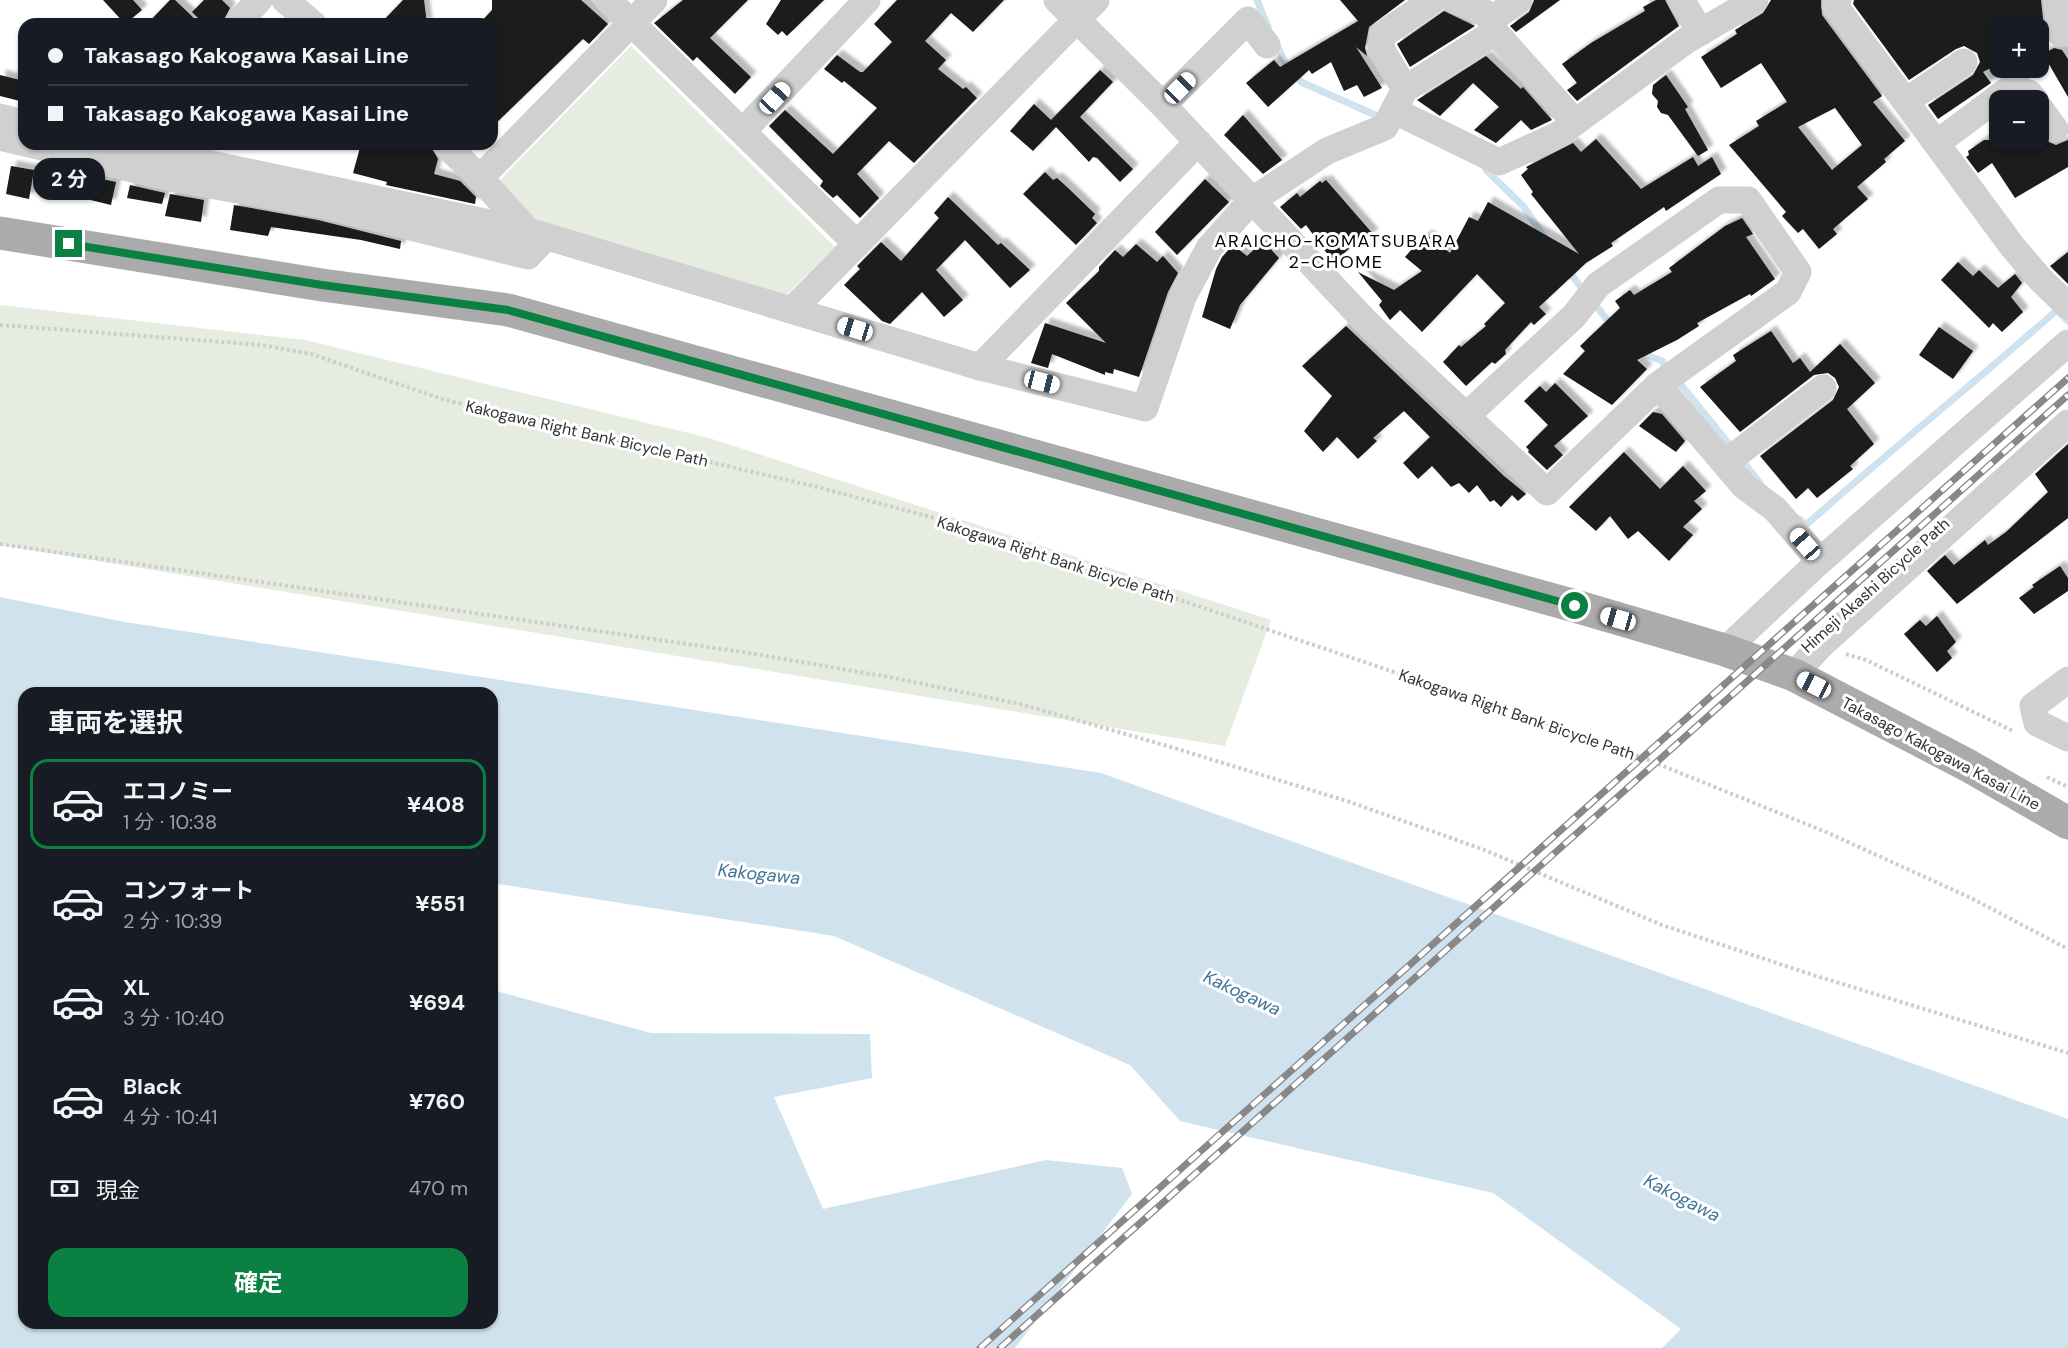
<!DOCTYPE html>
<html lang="ja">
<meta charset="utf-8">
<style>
body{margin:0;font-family:"DM Sans","Noto Sans JP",sans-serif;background:#20242c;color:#f1f3f6;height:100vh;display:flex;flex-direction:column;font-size:22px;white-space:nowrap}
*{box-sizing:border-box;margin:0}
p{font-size:20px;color:#9ea1a6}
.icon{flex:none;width:33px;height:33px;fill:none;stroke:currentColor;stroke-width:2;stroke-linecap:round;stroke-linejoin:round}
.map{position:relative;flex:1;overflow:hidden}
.drawer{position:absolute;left:18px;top:687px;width:480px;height:642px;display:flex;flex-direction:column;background:#171b24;border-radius:18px;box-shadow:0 2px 4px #0004}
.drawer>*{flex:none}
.guide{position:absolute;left:18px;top:18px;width:480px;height:132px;border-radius:18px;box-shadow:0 2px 4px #0004;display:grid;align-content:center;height:132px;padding:0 30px;background:#171b24}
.fabs{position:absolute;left:1989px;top:18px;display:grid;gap:12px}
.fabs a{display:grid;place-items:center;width:60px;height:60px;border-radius:12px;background:#171b24;box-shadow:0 2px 4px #0004;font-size:30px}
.end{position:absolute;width:27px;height:27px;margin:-14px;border:8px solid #0b8043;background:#fff;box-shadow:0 0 0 3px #fff}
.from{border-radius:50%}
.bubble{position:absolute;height:42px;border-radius:18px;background:#171b24;box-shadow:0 2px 4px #0004;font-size:20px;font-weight:700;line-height:42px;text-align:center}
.car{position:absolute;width:18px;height:36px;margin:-18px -9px;border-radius:8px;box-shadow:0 0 4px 2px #0007;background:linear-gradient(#fff 24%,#345 0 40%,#fff 0 76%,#345 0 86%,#fff 0)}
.guide b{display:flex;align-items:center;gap:21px;height:57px;font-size:22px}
.guide b+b{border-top:2px solid #363941}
.guide i{width:15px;height:15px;background:#f1f3f6}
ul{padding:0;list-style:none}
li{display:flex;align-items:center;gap:18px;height:90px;margin:0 12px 9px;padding:0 18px;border:3px solid transparent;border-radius:18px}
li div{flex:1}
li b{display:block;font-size:22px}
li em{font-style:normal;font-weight:700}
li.selected{border-color:#0b8043}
li>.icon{width:54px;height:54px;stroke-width:1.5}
h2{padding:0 30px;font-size:27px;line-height:72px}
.pay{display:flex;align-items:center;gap:15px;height:66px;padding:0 30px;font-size:22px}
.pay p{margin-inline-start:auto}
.button{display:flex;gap:12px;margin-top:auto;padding:12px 30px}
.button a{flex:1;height:69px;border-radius:18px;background:#0b8043;color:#fff;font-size:24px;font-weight:700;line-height:69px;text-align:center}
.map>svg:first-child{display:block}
.green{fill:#e6ecdf}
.water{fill:#cfe2ee}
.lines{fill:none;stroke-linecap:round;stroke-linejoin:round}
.stream{stroke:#cfe2ee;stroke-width:7}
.building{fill:#1a1a1a;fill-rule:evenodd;filter:url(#shadow)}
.path{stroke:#cdcdcd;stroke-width:4;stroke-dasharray:3 3;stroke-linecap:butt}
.minor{stroke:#d0d0d0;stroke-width:27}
.major{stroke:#ababab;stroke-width:33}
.rail-casing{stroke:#888;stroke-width:7}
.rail{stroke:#fff;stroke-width:4.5;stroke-dasharray:14;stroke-linecap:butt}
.route{stroke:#0b8043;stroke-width:8}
.labels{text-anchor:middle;stroke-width:6;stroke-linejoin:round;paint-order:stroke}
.street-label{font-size:16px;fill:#333;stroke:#fff}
.neighbourhood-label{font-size:18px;letter-spacing:1.5px;fill:#000;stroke:#fff}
.water-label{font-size:18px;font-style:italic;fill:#3f7597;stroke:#fff}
</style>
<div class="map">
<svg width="2068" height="1348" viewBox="0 0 2068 1348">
<defs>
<filter id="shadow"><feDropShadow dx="5.5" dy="-5.5" stdDeviation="1.5" flood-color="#0004"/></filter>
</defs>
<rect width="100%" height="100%" fill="#fff"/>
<g class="green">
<path d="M631,46L835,247L783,298L537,223L497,183Z"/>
<path d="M0,305L305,340L709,438L1271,620L1225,746L0,545Z"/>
</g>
<path class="water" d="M0,597L125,622L1101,773L2068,1119V1348H1662L1681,1329L1493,1193L1180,1121L1130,1065L834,936L492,883V693H24V1323H492V990L651,1033L870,1034L872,1078L774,1097L823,1209L1046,1160L1122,1168L1132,1194L1015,1348H0Z"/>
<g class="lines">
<g class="stream">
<path d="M1257,0L1268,27"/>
<path d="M1276,43L1287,66L1301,82L1382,118"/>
<path d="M1486,170L1524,207L1545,238"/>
<path d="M1567,269L1584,291"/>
<path d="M1593,302L1612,326"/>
<path d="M1639,352L1662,361L1670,371"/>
<path d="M1677,380L1734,450"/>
<path d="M1741,459L1760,483"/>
<path d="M1799,519L1806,525C1889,451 1975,383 2057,310L2068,321"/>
</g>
</g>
<g class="building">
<path d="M103,0H133L142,10L125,24Z"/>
<path d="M170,0H175L200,24H147Z"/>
<path d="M204,0H222L230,8L222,24H204L192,12Z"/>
<path d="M403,0H424L427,24H380Z"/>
<path d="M492,0H581L608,24L589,44L583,39L492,127V24H479L492,10Z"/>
<path d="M683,0H748L710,38L751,77L735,94L697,57L693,61L654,23Z"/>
<path d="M781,0H824L787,36L782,31L778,35L766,24Z"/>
<path d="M897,0H1004L973,32L951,13L925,41L946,60L938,69L963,89L966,87L977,98L914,163L889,141L857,174L879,198L860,218L837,195L833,198L820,186L823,181L769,126L785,110L833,154L877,108L844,81L842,83L824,69L837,55L860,72H863L892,42L874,24Z"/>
<path d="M1340,0H1405L1369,27L1365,48L1367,56L1356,47L1382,88L1364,97L1357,85L1344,91L1331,62L1312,74L1309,70L1268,107L1246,83L1274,60L1280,67L1358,21Z"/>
<path d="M1534,0H1560L1516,32L1510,26L1529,12Z"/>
<path d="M1656,0H1665L1679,26L1577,101L1567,90L1577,83L1562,64L1591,43L1645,11L1643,7Z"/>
<path d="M1771,0H1821L1822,15L1882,96L1873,102L1905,141L1884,159L1886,162L1857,187L1868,199L1833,229L1837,234L1819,249L1803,229L1798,233L1782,216L1786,212L1729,145L1759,126L1756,121L1787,102L1761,63L1721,88L1701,57L1737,34L1735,30L1763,13ZM1835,108L1862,145L1832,170L1798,127Z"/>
<path d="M1854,0H2041L2044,28H2000V63L1983,72L1991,83L1938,119L1928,105L1973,75L1980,62L1977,53L1964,46L1956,49L1909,80L1853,4Z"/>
<path d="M1444,11L1475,26L1410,67L1397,44Z"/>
<path d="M2054,48L2062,50L2068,59V97L2043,54Z"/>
<path d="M1486,56L1521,89L1523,87L1552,120L1531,130L1521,120L1496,143L1474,130L1499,107L1473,83L1440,116L1417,100Z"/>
<path d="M1100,70L1113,82L1080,117L1133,169L1120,182L1097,158L1093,157L1089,162L1056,127L1033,151L1010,131L1034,104L1051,120Z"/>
<path d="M0,75L24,81V102L0,96Z"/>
<path d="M1666,75L1688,107L1685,109L1708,150L1698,156L1668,115L1661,113L1657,107L1658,101L1652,94L1653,85Z"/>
<path d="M1243,115L1282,160L1263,174L1224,135Z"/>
<path d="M1596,139L1641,189L1693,157L1698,166L1712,157L1721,174L1666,211L1664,207L1611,243L1613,246L1586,263L1539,307L1546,314L1534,325L1531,322L1505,350L1506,354L1495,364L1492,362L1466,386L1443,362L1459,345L1461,347L1486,326L1484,324L1505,303L1477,274L1422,332L1400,310L1390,320L1379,305L1382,301L1358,272L1394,290L1422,271L1405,257L1418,242L1427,235L1450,253L1469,217L1478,221L1488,202L1579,254L1531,194L1533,192L1521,175L1528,169L1526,167L1573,143L1581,152Z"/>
<path d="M1984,140H2044L2056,145L2068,140V167L2015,198L1992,163L1978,173L1966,157L1969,155L1968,151Z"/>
<path d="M361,144H430L438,159L434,174L460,181L476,197L475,204L386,185L387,182L353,173Z"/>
<path d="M11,166L34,170L29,199L6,194Z"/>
<path d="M70,172L116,182L111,205L66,194Z"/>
<path d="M1045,172L1053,180L1057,178L1067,187L1095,214L1092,218L1097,223L1076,245L1023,194Z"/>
<path d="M1205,179L1229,202L1177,255L1155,232Z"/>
<path d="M1326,180L1373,234L1355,248L1353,245L1334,263L1306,225L1301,229L1280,207L1297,193L1300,197L1320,181L1322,183Z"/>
<path d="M130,185L165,193L162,204L127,198Z"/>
<path d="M170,194L204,200L201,222L165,216Z"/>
<path d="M948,197L998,245L1001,243L1030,270L1010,288L965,240L936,270L963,300L944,317L922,292L890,324L882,321L844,285L860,269L857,266L881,242L901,261L939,218L934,213Z"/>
<path d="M234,205L318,220L401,241L400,249L361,240L271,227L268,236L230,230Z"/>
<path d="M1742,218L1753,234L1746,237L1775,279L1751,296L1750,294L1697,323L1699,326L1677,340L1637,360L1647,369L1612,405L1563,374L1585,351L1580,346L1620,308L1615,301L1630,290L1634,295L1672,272L1669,268L1725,226Z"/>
<path d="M1263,241L1279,258L1240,305L1230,329L1202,317L1216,269L1222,257L1233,245L1247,256Z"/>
<path d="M1136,244L1157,262L1163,256L1178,273L1168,292L1139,377L1114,369L1113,374L1105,372V375L1052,354L1048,368L1031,363L1045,323L1106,343L1066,303L1099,271V267L1115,250L1123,257Z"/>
<path d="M2068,252V284L2050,266Z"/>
<path d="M1958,262L1973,276L1979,270L1998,288L2015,274L2022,283L2011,297L2023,312L2002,332L1993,323L1989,328L1941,280Z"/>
<path d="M1346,326L1504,476L1526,494L1518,501L1512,495L1501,507L1494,500L1490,502L1477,485L1469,493L1459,483L1451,487L1432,466L1418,479L1403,463L1430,437L1404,411L1373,438L1377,441L1358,459L1337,437L1323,452L1304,431L1332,396L1302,366Z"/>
<path d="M1939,327L1973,351L1953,379L1919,355Z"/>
<path d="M1771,331L1793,363L1800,358L1810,372L1840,344L1875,383L1847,409L1874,444L1850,466L1853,469L1817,498L1808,488L1796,499L1760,456L1833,400L1839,387L1835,378L1828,373L1814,375L1740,432L1700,387L1736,361L1733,355Z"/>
<path d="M1555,383L1588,416L1554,446L1563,455L1547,470L1528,452L1529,450L1526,447L1548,425L1524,401L1540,386L1546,392Z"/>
<path d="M1653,412L1662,414L1685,441L1676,452L1639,426Z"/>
<path d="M2068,444V518L1957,604L1927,571L1945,555L1954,565L1985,540L1988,545L2006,532L2048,492L2035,474Z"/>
<path d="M1624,452L1660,489L1683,466L1706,491L1694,501L1702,509L1683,527L1693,535L1669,561L1638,531L1628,539L1610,516L1596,531L1569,507Z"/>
<path d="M2060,566L2068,578V591L2034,614L2019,598L2034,587L2032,585Z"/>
<path d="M1937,616L1956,642L1947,651L1952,658L1937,672L1904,634L1920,620L1926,626Z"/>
</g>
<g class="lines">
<g class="path">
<path d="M0,325L262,345L311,354L445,400L821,488L942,520L1611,745L1826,832L1971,898L2068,949"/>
<path d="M0,544L749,653L894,678L1020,704L1171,747L1350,802L1482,849L1662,925L1813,975L2068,1053"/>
<path d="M1846,654L1866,660L2013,731"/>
<path d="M2047,777L2068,787"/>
</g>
<g class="minor">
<path d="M285,0L313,24"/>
<path d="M608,0L857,244"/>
<path d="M1057,0L1163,105L1364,320L1547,492L1658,385L1788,292L1798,272L1748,200H1719L1598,285L1574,316L1466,416"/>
<path d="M1455,0L1485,13L1491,20"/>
<path d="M1681,0L1701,32"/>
<path d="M1838,0L1835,6L2012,246L2041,280L2068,306"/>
<path d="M2056,0L2061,34"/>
<path d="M237,24L259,0"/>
<path d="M1495,32L1575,122"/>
<path d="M1405,89L1381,49L1382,35L1433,0"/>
<path d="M1906,101L1964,62"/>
<path d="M1163,105L1248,20L1267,45"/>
<path d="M2038,106L2055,129"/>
<path d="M1395,111L1499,162L1558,135L1687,40L1755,0"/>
<path d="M0,117L24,123"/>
<path d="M744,130L867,0"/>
<path d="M0,137L24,143"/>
<path d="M1937,143L2012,87L2029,93L2035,100"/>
<path d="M29,144L165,177L321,205L528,256L546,237"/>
<path d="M116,144L528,231L980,367L1145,408L1183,297L1209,248L1251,201L1327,151L1385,127L1405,89L1495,32L1491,20L1519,0"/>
<path d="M445,144L480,178L528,231"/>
<path d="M480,178L654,0"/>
<path d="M792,310L1096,0"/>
<path d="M980,367L1198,142"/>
<path d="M1658,385L1744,486L1775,509L1820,561"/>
<path d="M1725,463L1823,388"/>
<path d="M1725,650L1820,561L2068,343"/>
<path d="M1794,675L1820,646L2068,423"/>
<path d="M2068,680L2033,706L2037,723L2068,738"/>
</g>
<path class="major" d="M0,233L322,285L508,310L1575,606L1725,650L1794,675L1969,766L2068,823"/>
<defs>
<g id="rail">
<path d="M980,1348L2068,378"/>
<path d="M1000,1348L2068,395"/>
</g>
</defs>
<use href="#rail" class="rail-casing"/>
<use href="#rail" class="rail"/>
</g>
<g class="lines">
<path class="route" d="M69,244L322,285L508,310L1575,606"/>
</g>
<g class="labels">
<g class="street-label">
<text transform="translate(587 433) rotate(13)" y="6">Kakogawa Right Bank Bicycle Path</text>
<text transform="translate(1056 559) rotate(18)" y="6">Kakogawa Right Bank Bicycle Path</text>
<text transform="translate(1875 585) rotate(-42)" y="6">Himeji Akashi Bicycle Path</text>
<text transform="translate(1517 714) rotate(19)" y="6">Kakogawa Right Bank Bicycle Path</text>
<text transform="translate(1941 753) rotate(28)" y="6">Takasago Kakogawa Kasai Line</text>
</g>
<g class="neighbourhood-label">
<text x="1336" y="247">ARAICHO-KOMATSUBARA<tspan x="1336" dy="21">2-CHOME</tspan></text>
</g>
<g class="water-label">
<text transform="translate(759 874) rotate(6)" y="6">Kakogawa</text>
<text transform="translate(1242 993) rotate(25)" y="6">Kakogawa</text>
<text transform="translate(1682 1198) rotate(27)" y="6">Kakogawa</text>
</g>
</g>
</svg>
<div class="fabs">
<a>+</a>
<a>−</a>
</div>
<i class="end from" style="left:1575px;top:606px"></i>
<i class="end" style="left:69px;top:244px"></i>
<div class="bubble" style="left:33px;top:158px;width:72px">2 分</div>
<i class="car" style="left:1180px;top:88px;rotate:45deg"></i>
<i class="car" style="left:775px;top:98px;rotate:43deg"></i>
<i class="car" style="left:855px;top:329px;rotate:287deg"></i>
<i class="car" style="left:1042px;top:382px;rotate:104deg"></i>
<i class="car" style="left:1805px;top:544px;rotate:319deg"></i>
<i class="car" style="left:1618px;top:619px;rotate:286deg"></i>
<i class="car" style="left:1814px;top:685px;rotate:297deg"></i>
<div class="guide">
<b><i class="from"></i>Takasago Kakogawa Kasai Line</b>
<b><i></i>Takasago Kakogawa Kasai Line</b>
</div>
<section class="drawer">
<h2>車両を選択</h2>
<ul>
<li class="selected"><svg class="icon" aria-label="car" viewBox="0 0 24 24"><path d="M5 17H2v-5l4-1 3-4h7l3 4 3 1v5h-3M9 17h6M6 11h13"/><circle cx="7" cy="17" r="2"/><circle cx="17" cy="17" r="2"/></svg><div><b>エコノミー</b><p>1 分 · 10:38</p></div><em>¥408</em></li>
<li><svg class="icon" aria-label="car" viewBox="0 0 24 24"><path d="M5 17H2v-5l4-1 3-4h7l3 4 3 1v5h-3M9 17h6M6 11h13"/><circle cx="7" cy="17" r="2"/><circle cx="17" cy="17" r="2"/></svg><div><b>コンフォート</b><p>2 分 · 10:39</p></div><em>¥551</em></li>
<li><svg class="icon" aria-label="car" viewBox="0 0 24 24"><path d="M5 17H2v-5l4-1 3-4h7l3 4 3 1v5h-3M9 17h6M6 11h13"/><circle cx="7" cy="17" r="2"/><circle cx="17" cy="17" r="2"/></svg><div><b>XL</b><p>3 分 · 10:40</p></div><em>¥694</em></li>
<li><svg class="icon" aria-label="car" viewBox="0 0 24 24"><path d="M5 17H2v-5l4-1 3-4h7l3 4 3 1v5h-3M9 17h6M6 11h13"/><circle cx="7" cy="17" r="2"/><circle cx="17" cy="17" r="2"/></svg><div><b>Black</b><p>4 分 · 10:41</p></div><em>¥760</em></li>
</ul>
<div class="pay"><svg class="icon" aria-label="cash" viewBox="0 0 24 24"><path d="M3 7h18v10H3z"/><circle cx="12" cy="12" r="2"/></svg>現金<p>470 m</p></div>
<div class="button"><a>確定</a></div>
</section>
</div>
